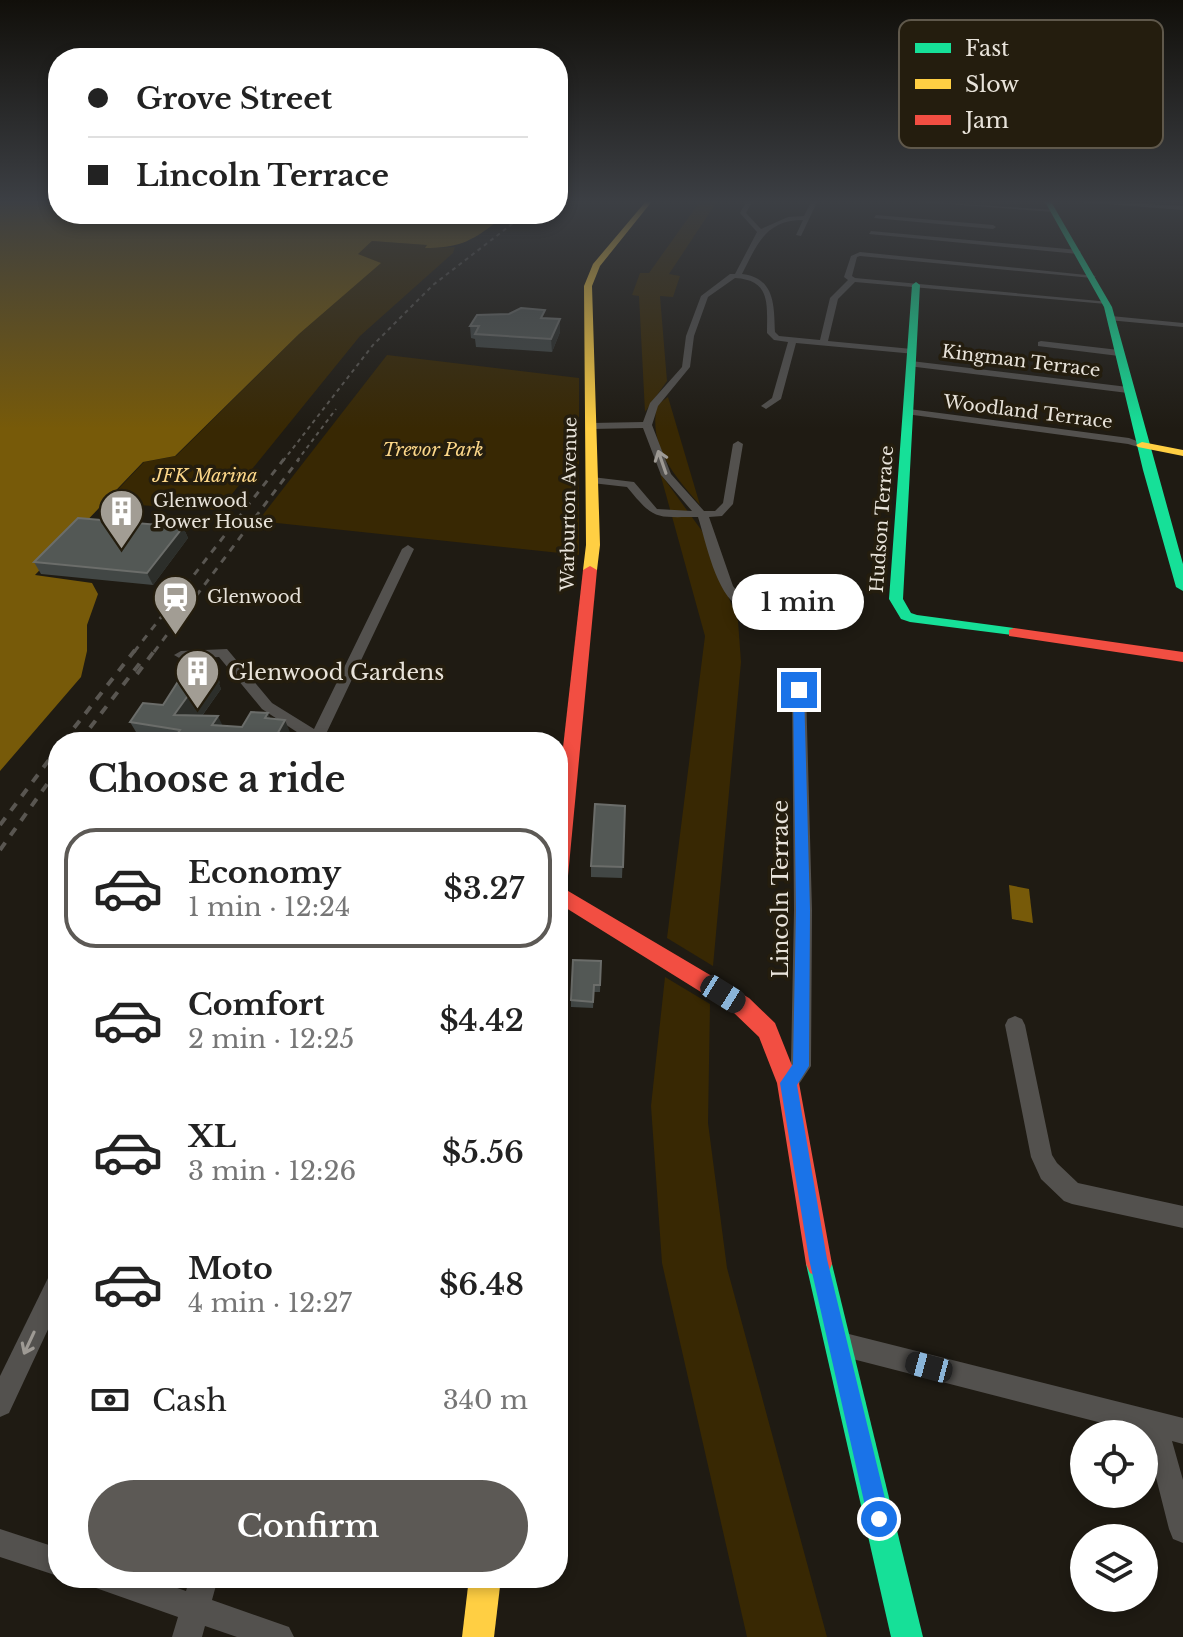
<!DOCTYPE html>
<meta charset="utf-8">
<style>
body{margin:0;font-family:"Libre Baskerville",serif;background:#f6f6f6;color:#222;height:100vh;display:flex;flex-direction:column;font-size:30px;white-space:nowrap}
*{box-sizing:border-box;margin:0}
p{font-size:26px;color:#767676}
.icon{flex:none;width:44px;height:44px;fill:none;stroke:currentColor;stroke-width:2;stroke-linecap:round;stroke-linejoin:round}
.map{position:relative;flex:1;overflow:hidden}
.sheet{position:absolute;left:48px;top:732px;width:520px;height:856px;display:flex;flex-direction:column;background:#fff;border-radius:32px;box-shadow:0 4px 12px #0003}
.sheet>*{flex:none}
.banner{position:absolute;left:48px;top:48px;width:520px;height:176px;border-radius:32px;box-shadow:0 4px 12px #0003;display:grid;align-content:center;height:176px;padding:0 40px;background:#fff}
.tools{position:absolute;left:1070px;top:1420px;display:grid;gap:16px}
.tools a{display:grid;place-items:center;width:88px;height:88px;border-radius:50%;background:#fff;box-shadow:0 4px 12px #0003;font-size:40px}
.end{position:absolute;width:36px;height:36px;margin:-18px;border:10px solid #1a73e8;background:#fff;box-shadow:0 0 0 4px #fff}
.from{border-radius:50%}
.bubble{position:absolute;height:56px;border-radius:28px;background:#fff;box-shadow:0 4px 12px #0003;font-size:26px;font-weight:600;line-height:56px;text-align:center}
.car{position:absolute;width:24px;height:48px;margin:-24px -12px;border-radius:10px;box-shadow:0 0 6px 2px #0007;background:linear-gradient(#222 24%,#8ab4d8 0 40%,#222 0 76%,#8ab4d8 0 86%,#222 0)}
.banner b{display:flex;align-items:center;gap:28px;height:76px;font-size:30px}
.banner b+b{border-top:2px solid #e0e0e0}
.banner i{width:20px;height:20px;background:#222}
ul{padding:0;list-style:none}
li{display:flex;align-items:center;gap:24px;height:120px;margin:0 16px 12px;padding:0 24px;border:4px solid transparent;border-radius:32px}
li div{flex:1}
li b{display:block;font-size:30px}
li em{font-style:normal;font-weight:600}
li.selected{border-color:#5c5955}
li>.icon{width:72px;height:72px;stroke-width:1.5}
h2{padding:0 40px;font-size:36px;line-height:96px}
.pay{display:flex;align-items:center;gap:20px;height:88px;padding:0 40px;font-size:30px}
.pay p{margin-inline-start:auto}
.action{display:flex;gap:16px;margin-top:auto;padding:16px 40px}
.action a{flex:1;height:92px;border-radius:48px;background:#5c5955;color:#fff;font-size:32px;font-weight:600;line-height:92px;text-align:center}
.map>svg:first-child{display:block}
.green{fill:#382803}
.water{fill:#775a09}
.lines{fill:none;stroke-linecap:round;stroke-linejoin:round}
.street{fill:#53514e;fill-rule:evenodd}
.fast{fill:#16e098;fill-rule:evenodd}
.slow{fill:#ffcf43;fill-rule:evenodd}
.jam{fill:#f24e42;fill-rule:evenodd}
.rail-far2{stroke:#595651;stroke-width:2;stroke-dasharray:4 4;stroke-linecap:butt}
.rail-far1{stroke:#595651;stroke-width:3;stroke-dasharray:7 7;stroke-linecap:butt}
.rail{stroke:#595651;stroke-width:4;stroke-dasharray:9 9;stroke-linecap:butt}
.wall{fill:#424745}
.shaded-wall{fill:#2c2e2a}
.building{fill:#535855;stroke:#6b6d6a;stroke-width:2}
.oneway{stroke:#9e9a94}
.route{fill:#1a73e8}
.labels{text-anchor:middle;stroke-width:7;stroke-linejoin:round;paint-order:stroke}
.far-street-label{font-size:18px;fill:#e8e3da;stroke:#241d0e}
.far-park-label{font-size:18px;font-style:italic;fill:#fcd789;stroke:#241d0e}
.far-poi-label{font-size:18px;fill:#e8e3da;stroke:#241d0e;text-anchor:start}
.poi-label{font-size:22px;fill:#e8e3da;stroke:#241d0e;text-anchor:start}
.street-label{font-size:22px;fill:#e8e3da;stroke:#241d0e}
.key{fill:#241d0e;stroke:#5f584b;stroke-width:2}
.key-label{font-size:22px;fill:#e8e3da}
</style>
<div class="map">
<svg width="1183" height="1637" viewBox="0 0 1183 1637">
<rect width="100%" height="100%" fill="#1f1b13"/>
<g class="green">
<path d="M701,200H718L669,274L680,276L673,297L660,296L667,381L645,412L639,296L632,295L640,273H649Z"/>
<path d="M372,241L428,245L426,248H430L455,247L453,253L360,336L219,510L105,503L144,462L176,456L299,334L380,263L357,254Z"/>
<path d="M387,355L579,378V555L258,521Z"/>
<path d="M668,397L700,505C674,476 648,445 657,405Z"/>
<path d="M660,473L702,531L738,621L741,662L713,966L667,938L705,636Z"/>
<path d="M665,977L710,1004L708,1123L727,1268L827,1637H747L662,1263L651,1106Z"/>
</g>
<g class="water">
<path d="M0,200H58V214H504L487,215L499,220C473,240 462,247 430,248H425L427,245L372,241L358,254L381,263L299,334L175,456L143,462L35,575L92,583L98,594L87,625V651L81,677L0,771Z"/>
<path d="M1009,885L1029,889L1033,923L1012,919Z"/>
</g>
<g class="lines">
<g class="street">
<path d="M747,200H753L746,213L761,229L788,217L804,216L812,200H818L801,236L796,235L803,220C765,220 757,245 742,274C775,278 774,305 775,332L779,336L820,340L830,298L848,280L844,277L851,256L860,252L1096,276L1092,278L860,256L857,257L852,276L855,278L1110,302L1106,304L855,282L838,299L828,341L912,349L916,352L915,354L796,343L781,399L766,409L761,406L772,398L788,342L774,340L767,333C767,304 771,280 735,278L708,297L694,336L690,367L658,406L652,425L671,474L704,511H715L723,503L733,444L738,441L743,444L733,504L722,516L709,517L733,586L746,603L740,607C716,595 706,542 698,517C655,517 655,521 627,487L592,483L587,480L592,477L634,482L657,509L692,511L661,475L643,428L591,429L586,426L591,423L643,422L650,403L682,367L686,336L701,296L730,274H735L757,232L740,213Z"/>
<path d="M895,200L1057,210L1054,212Z"/>
<path d="M1077,200L1183,206V210L1080,202Z"/>
<path d="M876,215L993,225L996,227L993,229L874,218Z"/>
<path d="M871,231L1078,250L1081,252L1078,254L869,234Z"/>
<path d="M1111,316L1183,323V327L1108,320Z"/>
<path d="M1041,341L1119,350L1123,353L1119,356L1038,346V342Z"/>
<path d="M911,361L1128,387L1133,390L1128,393L908,366V362Z"/>
<path d="M909,409L1129,438L1147,445L1142,448L1128,444L906,414L904,412Z"/>
<path d="M408,545L414,549L325,736L330,742H308L309,740L262,709L219,657L181,659L174,655L181,651L227,649L272,703L314,729L402,549Z"/>
<path d="M799,685L806,690L812,910L811,1066L795,1090L788,1093L781,1090L778,1083L791,1063L794,910L792,690Z"/>
<path d="M1015,1016L1022,1019L1025,1025L1052,1155L1057,1163L1078,1183L1183,1206V1228L1072,1204L1064,1201L1041,1179L1031,1157L1005,1025L1008,1019Z"/>
<path d="M58,1270V1308L9,1413L0,1417V1376L50,1274Z"/>
<path d="M837,1331L1183,1418V1444L1172,1441L1183,1480V1543L1173,1539L1169,1529L1145,1434L837,1355L828,1352L825,1343L828,1334Z"/>
<path d="M0,1529L58,1548V1576L0,1557Z"/>
<path d="M92,1578H148L186,1591L190,1578H218L212,1600L289,1627L294,1637H237L205,1626L202,1637H172L178,1617L96,1588Z"/>
</g>
<g class="fast">
<path d="M1044,200H1050L1112,307L1183,564V591L1176,587L1143,470L1104,307Z"/>
<path d="M916,282L920,285L903,599L911,613L917,615L1014,628L1021,633L1019,636L910,622L901,619L889,599L912,285Z"/>
<path d="M819,1251L828,1255L832,1264L923,1637H891L806,1264L810,1255Z"/>
</g>
<g class="slow">
<path d="M647,200H653L600,266L592,286L600,545L597,570L590,574L583,570L586,545L584,286L593,264Z"/>
<path d="M1142,442L1183,450V456L1138,447L1136,445Z"/>
<path d="M469,1578H501L494,1637H462Z"/>
</g>
<g class="jam">
<path d="M590,566L597,570L568,876L565,882L558,884V792L583,570Z"/>
<path d="M1014,628L1183,652V662L1009,636V630Z"/>
<path d="M558,885L749,998L775,1023L799,1083L832,1264L828,1273L819,1277L810,1273L806,1264L777,1083L759,1037L733,1012L558,903Z"/>
</g>
<g class="rail-far2">
<path d="M283,461L373,345L433,285L525,214"/>
<path d="M297,461L336,409"/>
</g>
<g class="rail-far1">
<path d="M134,652L284,459"/>
<path d="M154,652L299,459"/>
</g>
<g class="rail">
<path d="M137,674L155,650"/>
<path d="M63,742L135,650"/>
<path d="M79,742L140,663"/>
<path d="M0,825L58,748"/>
<path d="M0,850L58,769"/>
</g>
</g>
<g class="wall">
<path d="M545,318L560,332L552,352L476,347L475,339L471,338L470,326Z"/>
<path d="M183,527L188,538L153,585L41,574L34,562Z"/>
<path d="M220,682L219,684L221,689L202,716L223,726L242,727L268,713L270,719L294,742H142L130,722L163,705Z"/>
<path d="M625,806L622,878L591,877V866Z"/>
<path d="M601,961L600,992H594L593,1008L571,1007V1000Z"/>
</g>
<g class="shaded-wall">
<path d="M560,319V332L552,352L551,339Z"/>
<path d="M183,527L188,538L153,585L147,573Z"/>
<path d="M209,659L220,682L219,684L221,689L186,738L174,715Z"/>
<path d="M268,713L277,735L285,720L294,742H277L265,718Z"/>
<path d="M218,716L229,739L212,725Z"/>
</g>
<g class="building">
<path d="M521,308L545,310L541,318L560,319L551,339L475,334L479,326H470L477,315L509,314Z"/>
<path d="M78,518L183,527L147,573L34,562Z"/>
<path d="M193,658L209,659L205,665H210L174,715L218,716L212,725L242,727L251,712L268,713L265,718L285,720L275,738L260,737L257,742H231L175,737L180,730L130,722L143,703L163,705Z"/>
<path d="M595,804L625,806L623,867L591,866Z"/>
<path d="M573,960L601,961L600,985H594L593,1002L571,1000Z"/>
</g>
<defs><path id="oneway-shaft" d="M-6 0H5M1.5-3L5.5 0L1.5 3" fill="none" stroke-width="1.6" stroke-linecap="round" stroke-linejoin="round" transform="scale(2)"/></defs>
<g class="oneway">
<use href="#oneway-shaft" transform="translate(662 462) rotate(-109)"/>
<use href="#oneway-shaft" transform="translate(29 1343) rotate(115)"/>
</g>
<linearGradient id="sky" x2="0" y2="1"><stop stop-color="#110f0a"/><stop offset="0.47" stop-color="#3c3f44"/><stop offset="1" stop-color="#3c3f44" stop-opacity="0"/></linearGradient>
<rect width="1183" height="429" fill="url(#sky)"/>
<path class="route" d="M799,686L804,690L810,910L809,1066L797,1085L827,1259L890,1519L887,1527L879,1530L871,1527L868,1519L809,1259L780,1083L793,1064L796,910L793,690Z"/>
<defs>
<symbol id="building-pin" viewBox="-11 -11 22 30"><path d="M0 17L-7.5 6A9.5 9.5 0 1 1 7.5 6Z" fill="#a29d94" stroke="#241d0e"/><path d="M-4-6H4V6H1V3H-1V6H-4ZM-2.5-4.3h1.7v1.8h-1.7ZM.8-4.3h1.7v1.8H.8ZM-2.5-1h1.7V.8h-1.7ZM.8-1h1.7V.8H.8Z" fill="#fff"/></symbol>
<symbol id="station-pin" viewBox="-11 -11 22 30"><path d="M0 17L-7.5 6A9.5 9.5 0 1 1 7.5 6Z" fill="#a29d94" stroke="#241d0e"/><path d="M-3-6H3Q5-6 5-4V2Q5 4 3 4L4.5 6H3L1.5 4h-3L-3 6H-4.5L-3 4Q-5 4-5 2V-4Q-5-6-3-6ZM-3.5-4v3h7v-3ZM-3.5 1v1.5H-2V1ZM2 1v1.5H3.5V1Z" fill="#fff"/></symbol>
</defs>
<g fill-rule="evenodd">
<use href="#building-pin" x="96" y="486" width="51" height="69"/>
<use href="#station-pin" x="150" y="572" width="51" height="69"/>
<use href="#building-pin" x="172" y="646" width="51" height="69"/>
</g>
<g class="labels">
<g class="far-street-label">
<text transform="translate(1021 361) rotate(7)" y="6">Kingman Terrace</text>
<text transform="translate(1028 412) rotate(7)" y="6">Woodland Terrace</text>
<text transform="translate(569 504) rotate(-89)" y="6">Warburton Avenue</text>
<text transform="translate(882 519) rotate(-86)" y="6">Hudson Terrace</text>
</g>
<g class="far-park-label">
<text x="433" y="456">Trevor Park</text>
<text x="205" y="482">JFK Marina</text>
</g>
<g class="far-poi-label">
<text x="153" y="507">Glenwood<tspan x="153" dy="21">Power House</tspan></text>
<text x="207" y="603">Glenwood</text>
</g>
<g class="poi-label">
<text x="228" y="680">Glenwood Gardens</text>
</g>
<g class="street-label">
<text transform="translate(780 889) rotate(-90)" y="8">Lincoln Terrace</text>
</g>
</g>
<rect x="899" y="20" width="264" height="128" rx="12" class="key"/>
<rect x="915" y="43" width="36" height="10" fill="#16e098"/>
<rect x="915" y="79" width="36" height="10" fill="#ffcf43"/>
<rect x="915" y="115" width="36" height="10" fill="#f24e42"/>
<g class="key-label">
<text x="965" y="56">Fast</text>
<text x="965" y="92">Slow</text>
<text x="965" y="128">Jam</text>
</g>
</svg>
<div class="tools">
<a><svg class="icon" aria-label="locate" viewBox="0 0 24 24"><circle cx="12" cy="12" r="6"/><path d="M12 2v4M12 18v4M2 12h4M18 12h4"/></svg></a>
<a><svg class="icon" aria-label="layers" viewBox="0 0 24 24"><path d="M12 4l9 5-9 5-9-5zM3 14l9 5 9-5"/></svg></a>
</div>
<i class="end from" style="left:879px;top:1519px"></i>
<i class="end" style="left:799px;top:690px"></i>
<div class="bubble" style="left:732px;top:574px;width:132px">1 min</div>
<i class="car" style="left:723px;top:994px;rotate:122deg"></i>
<i class="car" style="left:929px;top:1367px;rotate:285deg"></i>
<div class="banner">
<b><i class="from"></i>Grove Street</b>
<b><i></i>Lincoln Terrace</b>
</div>
<section class="sheet">
<h2>Choose a ride</h2>
<ul>
<li class="selected"><svg class="icon" aria-label="car" viewBox="0 0 24 24"><path d="M5 17H2v-5l4-1 3-4h7l3 4 3 1v5h-3M9 17h6M6 11h13"/><circle cx="7" cy="17" r="2"/><circle cx="17" cy="17" r="2"/></svg><div><b>Economy</b><p>1 min · 12:24</p></div><em>$3.27</em></li>
<li><svg class="icon" aria-label="car" viewBox="0 0 24 24"><path d="M5 17H2v-5l4-1 3-4h7l3 4 3 1v5h-3M9 17h6M6 11h13"/><circle cx="7" cy="17" r="2"/><circle cx="17" cy="17" r="2"/></svg><div><b>Comfort</b><p>2 min · 12:25</p></div><em>$4.42</em></li>
<li><svg class="icon" aria-label="car" viewBox="0 0 24 24"><path d="M5 17H2v-5l4-1 3-4h7l3 4 3 1v5h-3M9 17h6M6 11h13"/><circle cx="7" cy="17" r="2"/><circle cx="17" cy="17" r="2"/></svg><div><b>XL</b><p>3 min · 12:26</p></div><em>$5.56</em></li>
<li><svg class="icon" aria-label="car" viewBox="0 0 24 24"><path d="M5 17H2v-5l4-1 3-4h7l3 4 3 1v5h-3M9 17h6M6 11h13"/><circle cx="7" cy="17" r="2"/><circle cx="17" cy="17" r="2"/></svg><div><b>Moto</b><p>4 min · 12:27</p></div><em>$6.48</em></li>
</ul>
<div class="pay"><svg class="icon" aria-label="cash" viewBox="0 0 24 24"><path d="M3 7h18v10H3z"/><circle cx="12" cy="12" r="2"/></svg>Cash<p>340 m</p></div>
<div class="action"><a>Confirm</a></div>
</section>
</div>
